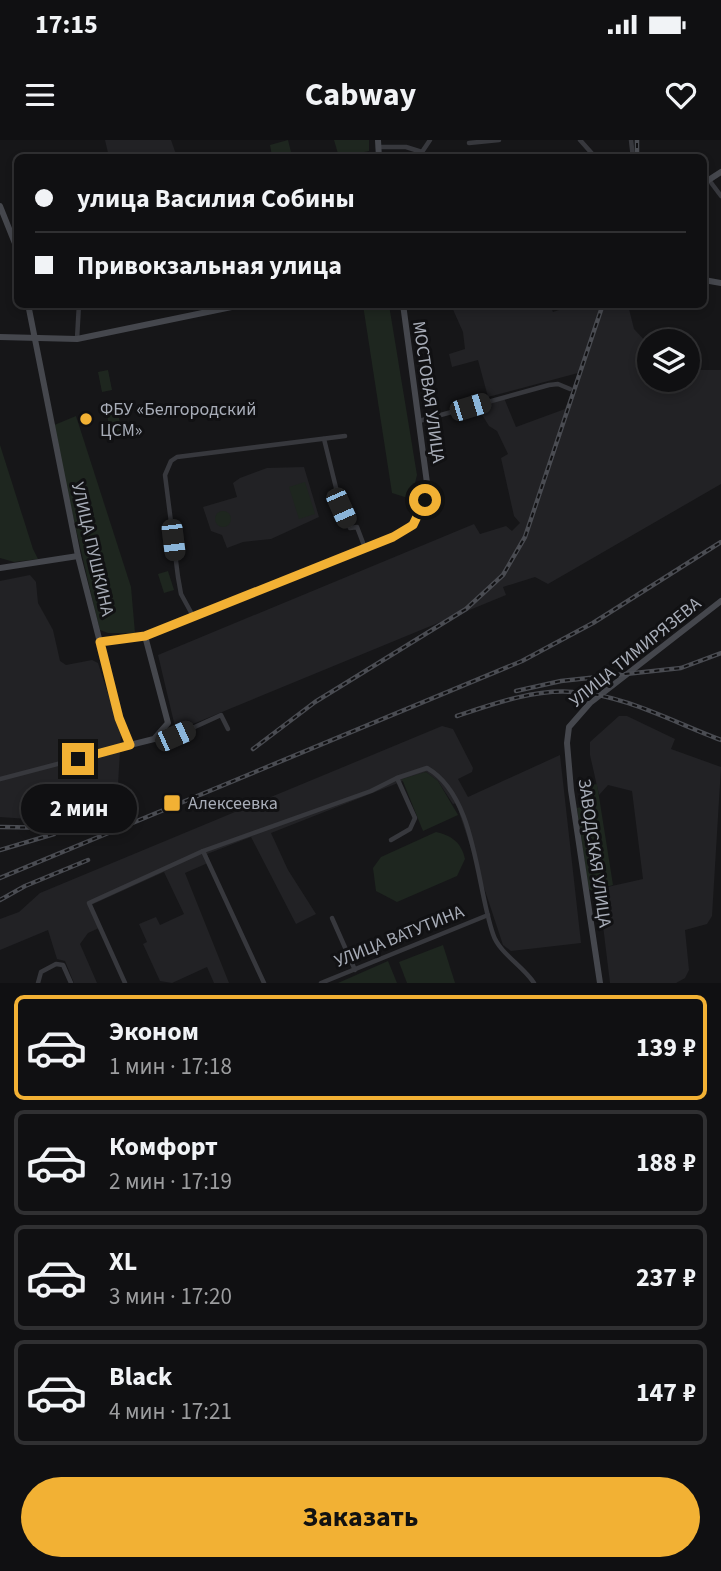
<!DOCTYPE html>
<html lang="ru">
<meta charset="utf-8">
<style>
body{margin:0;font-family:"Source Sans 3",sans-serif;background:#19191b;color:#f1f3f6;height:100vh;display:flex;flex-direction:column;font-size:26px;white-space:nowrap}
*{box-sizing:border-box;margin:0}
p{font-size:23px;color:#9c9d9f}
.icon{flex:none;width:38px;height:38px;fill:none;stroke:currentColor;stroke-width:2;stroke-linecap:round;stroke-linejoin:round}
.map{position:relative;height:843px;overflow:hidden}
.details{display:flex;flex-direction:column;background:#101012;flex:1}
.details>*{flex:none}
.banner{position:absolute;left:14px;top:14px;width:693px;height:154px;border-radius:10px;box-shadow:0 4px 10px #0003,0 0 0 2px #303032;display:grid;align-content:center;height:154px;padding:0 21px;background:#101012}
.fabs{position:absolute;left:637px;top:189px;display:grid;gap:14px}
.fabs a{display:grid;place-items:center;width:63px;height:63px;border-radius:50%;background:#101012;box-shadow:0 4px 10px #0003,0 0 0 2px #303032;font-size:35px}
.end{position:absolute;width:32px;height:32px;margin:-16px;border:9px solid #f2b134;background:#111;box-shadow:0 0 0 4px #111}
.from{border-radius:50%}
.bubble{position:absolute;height:49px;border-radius:24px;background:#101012;box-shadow:0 4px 10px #0003,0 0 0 2px #303032;font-size:23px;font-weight:700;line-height:49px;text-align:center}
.car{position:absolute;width:21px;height:42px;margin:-21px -10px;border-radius:9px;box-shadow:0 0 5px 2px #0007;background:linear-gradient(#222 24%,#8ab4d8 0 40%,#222 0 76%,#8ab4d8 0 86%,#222 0)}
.banner b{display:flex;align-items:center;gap:24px;height:66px;font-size:26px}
.banner b+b{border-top:2px solid #303032}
.banner i{width:18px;height:18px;background:#f1f3f6}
ul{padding:12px 0 0;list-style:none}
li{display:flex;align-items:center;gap:21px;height:105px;margin:0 14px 10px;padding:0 7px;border:4px solid #303032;border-radius:10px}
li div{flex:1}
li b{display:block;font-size:26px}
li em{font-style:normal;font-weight:700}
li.active{border-color:#f2b134}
li>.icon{width:63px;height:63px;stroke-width:1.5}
.action{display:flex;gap:14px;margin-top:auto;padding:14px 21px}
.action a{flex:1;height:80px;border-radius:42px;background:#f2b134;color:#111;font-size:28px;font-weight:700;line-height:80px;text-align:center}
.status{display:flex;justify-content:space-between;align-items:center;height:49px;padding:0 35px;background:#101012;direction:ltr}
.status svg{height:19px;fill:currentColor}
header{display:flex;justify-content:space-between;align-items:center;height:91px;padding:0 21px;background:#101012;font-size:32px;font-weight:700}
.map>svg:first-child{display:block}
.built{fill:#222225}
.green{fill:#1e261f}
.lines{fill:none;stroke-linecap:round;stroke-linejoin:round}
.street{stroke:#37383d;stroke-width:4.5}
.secondary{stroke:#45474d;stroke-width:6}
.rail-casing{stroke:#4a4c52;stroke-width:4.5}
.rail{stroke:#111113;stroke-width:2;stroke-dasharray:5;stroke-linecap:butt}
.route{stroke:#f2b134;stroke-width:9}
.poi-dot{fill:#f2b134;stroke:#111113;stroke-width:2.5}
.labels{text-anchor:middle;stroke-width:6;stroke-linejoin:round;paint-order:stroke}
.street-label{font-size:18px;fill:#a8adb8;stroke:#111113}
.poi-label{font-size:18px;fill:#a8adb8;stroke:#111113;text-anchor:start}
</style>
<div class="status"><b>17:15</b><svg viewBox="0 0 49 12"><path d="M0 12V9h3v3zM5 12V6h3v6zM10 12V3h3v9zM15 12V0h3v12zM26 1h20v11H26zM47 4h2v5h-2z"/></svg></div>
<header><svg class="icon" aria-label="menu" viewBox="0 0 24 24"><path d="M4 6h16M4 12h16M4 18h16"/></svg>Cabway<svg class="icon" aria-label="heart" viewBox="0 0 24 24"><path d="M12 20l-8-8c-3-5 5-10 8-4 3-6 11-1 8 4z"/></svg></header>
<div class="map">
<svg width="721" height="843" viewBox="0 0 721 843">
<rect width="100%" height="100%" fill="#161618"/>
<g class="built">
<path d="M105,0H171L177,17H109Z"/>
<path d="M451,165H550L553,172L574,165H628L634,189L649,205V240H688V230H721V344L548,444L535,437L503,447L506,455L176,591L158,515L474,384L480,394L506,386L512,391L520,383L514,376L501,318L508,314L497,291L489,286L481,273L482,266L504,258L516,287L565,269L578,233L488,257L478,220L452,227L449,214L465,209L463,192Z"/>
<path d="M304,327L319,377L271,399L243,402L227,408L222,395L211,391L203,367L237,357L233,343L240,338L267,328Z"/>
<path d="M30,435L36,442L38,463L53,490L60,521L66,525L92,520L98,523L121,594L117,662L69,682L0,677V441Z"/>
<path d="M619,576H627L675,599L671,609L721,627L712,776L707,784L685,790L689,830L685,838L676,843H610L600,761L603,748L643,739L632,651L608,645L599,655L590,615V602Z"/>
<path d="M442,586L453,589L473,628L472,632L458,639L468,657L560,615L581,803L511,811L503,805L456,663L453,664L438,641L426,632L271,693L288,730L316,774L296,784L251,697L207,714L210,722L185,733L229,843H214L207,827L172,843L160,841L143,804L147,802L139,784L156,777L160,785L184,774L164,732L89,766L99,788L88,793L80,804L97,843H74L65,821L57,819L48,790L0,810V779L19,772L40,753Z"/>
</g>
<g class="green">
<path d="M288,0L291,12L272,16L270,5Z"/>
<path d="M334,0H369V11L339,17Z"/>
<path d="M363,165H389L417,335L411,359L392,353Z"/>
<path d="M108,230L112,250L102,252L98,232Z"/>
<path d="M118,273L122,293L111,295L107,275Z"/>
<path d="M76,276L131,447L135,493H108L100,490L96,475L52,286Z"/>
<path d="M0,305L33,409L38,419L14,422L0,418Z"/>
<path d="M305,342L315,374L299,379L289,347Z"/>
<circle cx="223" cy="379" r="8"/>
<path d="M168,431L174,450L164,453L158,434Z"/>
<path d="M426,632L438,641L458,675L423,691L402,639Z"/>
<path d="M597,644L613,745L593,751L588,749L577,668L585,666L583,646Z"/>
<path d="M436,692C452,696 461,702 465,719L457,736L397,762L376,751L373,728L381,717Z"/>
<path d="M443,805L455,843H407L399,822Z"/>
<path d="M388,821L397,843H338Z"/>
</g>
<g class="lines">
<g class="street">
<path d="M580,0L596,18"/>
<path d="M631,0L633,18"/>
<path d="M469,3L499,0"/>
<path d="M378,7H406L422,12L430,0"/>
<path d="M369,18L379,16"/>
<path d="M709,40L721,56"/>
<path d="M77,199L79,164"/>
<path d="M419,281L549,245L558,244L570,249"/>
<path d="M324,299L341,368L350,388L357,387L365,408"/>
<path d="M193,476L181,454L178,437L165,335L171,321L177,317L345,296"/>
<path d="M162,593L175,596L221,575L228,589"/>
<path d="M0,639L130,605"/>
<path d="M391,700L410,689L415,678L397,638"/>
<path d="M203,711L264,843"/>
<path d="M332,778L355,830"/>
<path d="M38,843L41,832L56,824L63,825L71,843"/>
<path d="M125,843L89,763L203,711L371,651L397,638L427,628C476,656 476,745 493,794C499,813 523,826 534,843"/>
<path d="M321,843L488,775"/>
</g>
<g class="secondary">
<path d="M378,0L379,18"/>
<path d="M704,43L721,32"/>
<path d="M0,66L18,111"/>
<path d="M704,140L721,143"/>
<path d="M28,164L78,416L119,577L130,605L154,599L168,583L145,496"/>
<path d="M0,197L77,199L246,164"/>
<path d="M0,428L78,416"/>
<path d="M100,502L145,496L393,397C417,386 424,368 427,343L403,164"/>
<path d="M600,843L571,650L567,603L569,587L590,563L721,461"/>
</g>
<defs>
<g id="rail">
<path d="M637,18V0"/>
<path d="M516,551L561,541L681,528L721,513"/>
<path d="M457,576C493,564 534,549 573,552C623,554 675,583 721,600"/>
<path d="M253,609L315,562L466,469L503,435L525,397L603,164"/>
<path d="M0,687C42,688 80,689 120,674"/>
<path d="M0,710L54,694"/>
<path d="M0,738L522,521L593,483L721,402"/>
<path d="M0,760L25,746L88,720"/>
</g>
</defs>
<use href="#rail" class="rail-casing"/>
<use href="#rail" class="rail"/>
</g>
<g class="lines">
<path class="route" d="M78,619L130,605L119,578L100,502L145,496L393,397L413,385L425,360"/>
</g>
<g class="poi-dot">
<circle cx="86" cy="279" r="7"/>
<rect x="163" y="654" width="18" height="18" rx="3.5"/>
</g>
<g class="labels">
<g class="street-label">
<text transform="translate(429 252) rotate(82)" y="6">МОСТОВАЯ УЛИЦА</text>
<text transform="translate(93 409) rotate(77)" y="6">УЛИЦА ПУШКИНА</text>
<text transform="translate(635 512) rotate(-39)" y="6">УЛИЦА ТИМИРЯЗЕВА</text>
<text transform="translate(595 713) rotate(82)" y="6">ЗАВОДСКАЯ УЛИЦА</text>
<text transform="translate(399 796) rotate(-22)" y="6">УЛИЦА ВАТУТИНА</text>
</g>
<g class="poi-label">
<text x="100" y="275">ФБУ «Белгородский<tspan x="100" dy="21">ЦСМ»</tspan></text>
<text x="188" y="669">Алексеевка</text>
</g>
</g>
</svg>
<div class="fabs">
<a><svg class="icon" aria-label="layers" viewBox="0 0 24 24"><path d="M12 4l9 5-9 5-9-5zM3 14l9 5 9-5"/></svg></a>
</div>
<i class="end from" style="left:425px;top:360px"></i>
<i class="end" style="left:78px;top:619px"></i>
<div class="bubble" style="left:21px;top:644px;width:116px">2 мин</div>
<i class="car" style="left:470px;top:267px;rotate:73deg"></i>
<i class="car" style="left:341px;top:368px;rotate:156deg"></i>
<i class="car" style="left:173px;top:400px;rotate:173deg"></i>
<i class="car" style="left:175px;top:596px;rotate:66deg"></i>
<div class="banner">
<b><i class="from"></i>улица Василия Собины</b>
<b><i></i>Привокзальная улица</b>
</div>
</div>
<section class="details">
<ul>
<li class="active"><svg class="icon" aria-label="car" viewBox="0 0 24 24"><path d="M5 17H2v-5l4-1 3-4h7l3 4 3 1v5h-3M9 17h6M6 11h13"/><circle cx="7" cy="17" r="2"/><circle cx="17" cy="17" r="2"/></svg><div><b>Эконом</b><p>1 мин · 17:18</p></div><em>139 ₽</em></li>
<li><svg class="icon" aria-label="car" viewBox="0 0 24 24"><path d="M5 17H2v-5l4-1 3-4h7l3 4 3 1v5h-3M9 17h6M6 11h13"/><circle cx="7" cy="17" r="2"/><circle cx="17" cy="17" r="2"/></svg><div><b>Комфорт</b><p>2 мин · 17:19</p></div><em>188 ₽</em></li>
<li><svg class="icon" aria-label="car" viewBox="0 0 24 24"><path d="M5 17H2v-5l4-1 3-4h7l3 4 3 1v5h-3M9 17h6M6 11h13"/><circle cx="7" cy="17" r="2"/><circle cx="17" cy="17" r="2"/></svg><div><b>XL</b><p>3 мин · 17:20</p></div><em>237 ₽</em></li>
<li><svg class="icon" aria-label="car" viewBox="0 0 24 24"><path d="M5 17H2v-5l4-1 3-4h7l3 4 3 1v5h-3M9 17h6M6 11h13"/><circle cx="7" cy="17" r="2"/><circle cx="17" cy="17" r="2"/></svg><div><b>Black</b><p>4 мин · 17:21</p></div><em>147 ₽</em></li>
</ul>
<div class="action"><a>Заказать</a></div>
</section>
